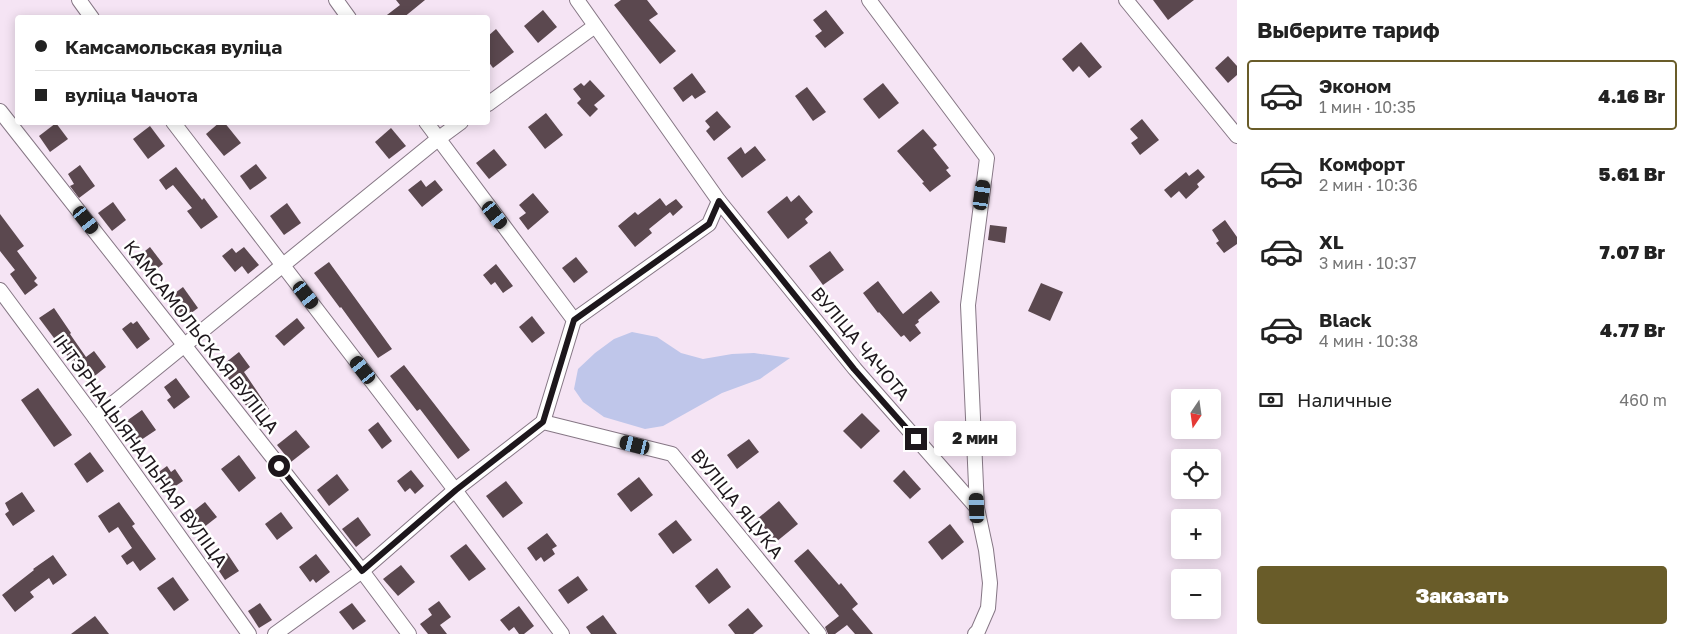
<!DOCTYPE html>
<html lang="ru">
<meta charset="utf-8">
<style>
body{margin:0;font-family:"Golos Text",sans-serif;background:#f2f2f2;color:#222;height:100vh;display:flex;flex-direction:column;font-size:19px;white-space:nowrap}
*{box-sizing:border-box;margin:0}
p{font-size:16px;color:#767676}
.icon{flex:none;width:28px;height:28px;fill:none;stroke:currentColor;stroke-width:2;stroke-linecap:round;stroke-linejoin:round}
.map{position:relative;flex:1;overflow:hidden}
.side{display:flex;flex-direction:column;background:#fff;width:450px}
.side>*{flex:none}
.banner{position:absolute;left:15px;top:15px;width:475px;height:110px;border-radius:5px;box-shadow:0 2px 12px #0003;display:grid;align-content:center;height:110px;padding:0 20px;background:#fff}
.needle{width:32px;rotate:193deg}
.buttons{position:absolute;left:1171px;top:389px;display:grid;gap:10px}
.buttons a{display:grid;place-items:center;width:50px;height:50px;border-radius:5px;background:#fff;box-shadow:0 2px 12px #0003;font-size:25px}
.end{position:absolute;width:22px;height:22px;margin:-11px;border:6px solid #1d171c;background:#fff;box-shadow:0 0 0 2px #fff}
.from{border-radius:50%}
.bubble{position:absolute;height:35px;border-radius:5px;background:#fff;box-shadow:0 2px 12px #0003;font-size:16px;font-weight:800;line-height:35px;text-align:center}
.car{position:absolute;width:15px;height:30px;margin:-15px -8px;border-radius:6px;box-shadow:0 0 4px 1px #0007;background:linear-gradient(#222 24%,#8ab4d8 0 40%,#222 0 76%,#8ab4d8 0 86%,#222 0)}
.banner b{display:flex;align-items:center;gap:18px;height:48px;font-size:19px}
.banner b+b{border-top:1px solid #e0e0e0}
.banner i{width:12px;height:12px;background:#222}
ul{padding:0;list-style:none}
li{display:flex;align-items:center;gap:15px;height:70px;margin:0 10px 8px;padding:0 10px;border:2px solid transparent;border-radius:5px}
li div{flex:1}
li b{display:block;font-size:19px}
li em{font-style:normal;font-weight:800}
li.on{border-color:#695c29}
li>.icon{width:45px;height:45px;stroke-width:1.5}
h2{padding:0 20px;font-size:22px;line-height:60px}
.pay{display:flex;align-items:center;gap:12px;height:55px;padding:0 20px;font-size:19px}
.pay p{margin-inline-start:auto}
.primary-button{display:flex;gap:10px;margin-top:auto;padding:10px 20px}
.primary-button a{flex:1;height:58px;border-radius:5px;background:#695c29;color:#fff;font-size:20px;font-weight:800;line-height:58px;text-align:center}
main{display:flex;flex:1;min-height:0}
.map>svg:first-child{display:block}
.water{fill:#bfc6ea}
.building{fill:#5b484f}
.lines{fill:none;stroke-linecap:round;stroke-linejoin:round}
.minor-casing{stroke:#867785;stroke-width:16}
.minor{stroke:#fff;stroke-width:14}
.route{stroke:#1d171c;stroke-width:6}
.labels{text-anchor:middle;stroke-width:5;stroke-linejoin:round;paint-order:stroke}
.street-label{font-size:18px;fill:#1d171c;stroke:#fff}
</style>
<main>
<div class="map">
<svg width="1237" height="634" viewBox="0 0 1237 634">
<rect width="100%" height="100%" fill="#f5e4f4"/>
<path class="water" d="M632,332L657,337L681,353L703,359L732,354L754,353L790,358L760,379L722,393L663,426L645,429L604,417L583,402L574,389L578,369L595,353L614,339Z"/>
<g class="building">
<path d="M396,0H425L403,18H383L400,5Z"/>
<path d="M621,0H647L658,14L649,20L676,51L660,64L614,5Z"/>
<path d="M1153,0H1194L1168,20Z"/>
<path d="M543,10L557,27L538,43L524,26Z"/>
<path d="M826,10L844,33L825,48L815,36L822,31L813,20Z"/>
<path d="M496,29L514,52L493,68L488,61V36Z"/>
<path d="M1081,42L1102,67L1089,78L1079,66L1073,72L1062,59Z"/>
<path d="M1228,56L1237,66V75L1228,83L1215,68Z"/>
<path d="M692,73L706,92L695,99L692,95L683,102L673,88Z"/>
<path d="M590,80L605,96L594,105L598,109L590,117L577,103L581,99L573,89L581,83L584,86Z"/>
<path d="M883,83L899,103L879,119L863,99Z"/>
<path d="M807,87L826,112L813,121L795,96Z"/>
<path d="M717,111L731,127L714,141L706,131L710,127L705,121Z"/>
<path d="M546,113L563,135L545,149L528,127Z"/>
<path d="M1142,119L1159,140L1140,155L1131,143L1138,138L1130,129Z"/>
<path d="M220,122H224L241,143L224,156L206,134Z"/>
<path d="M56,123L68,139L50,152L39,136Z"/>
<path d="M150,126L165,146L148,159L133,139Z"/>
<path d="M391,128L406,146L389,159L375,142Z"/>
<path d="M923,129L937,145L933,148L949,168L946,170L951,176L930,192L922,183L924,182L897,151Z"/>
<path d="M755,146L766,160L742,178L727,158L741,147L745,154Z"/>
<path d="M494,149L507,165L489,179L476,163Z"/>
<path d="M256,164L267,178L250,190L240,176Z"/>
<path d="M80,165L95,186L79,198L70,186L74,184L68,174Z"/>
<path d="M176,167L202,200L204,198L218,217L201,229L187,211L192,208L173,185L166,190L159,180Z"/>
<path d="M1198,169L1205,177L1197,184L1199,187L1186,199L1179,191L1171,198L1164,190L1186,172L1189,176Z"/>
<path d="M421,180L426,187L435,180L443,190L422,207L408,190Z"/>
<path d="M533,193L549,212L528,230L519,218L526,213L519,205Z"/>
<path d="M799,195L813,212L805,219L808,223L788,239L767,212L787,196L791,202Z"/>
<path d="M660,198L666,206L676,199L683,207L673,216L670,212L649,229L652,233L635,247L618,226L635,212L638,215Z"/>
<path d="M113,202L126,220L112,231L98,213Z"/>
<path d="M287,203L301,223L284,235L270,216Z"/>
<path d="M0,214L24,246L17,251L37,278L34,281L38,285L25,295L10,274L15,270L0,251Z"/>
<path d="M1225,220L1237,237V244L1224,253L1216,243L1219,241L1212,230Z"/>
<path d="M990,225L1007,227L1005,243L988,240Z"/>
<path d="M150,247L163,264L148,276L135,259Z"/>
<path d="M244,247L259,265L248,274L242,266L235,272L222,256L232,248L236,253Z"/>
<path d="M830,251L844,270L823,285L809,266Z"/>
<path d="M576,257L588,272L574,283L562,268Z"/>
<path d="M329,262L392,349L378,358L341,307L340,308L314,273Z"/>
<path d="M496,264L513,286L503,293L495,282L491,285L483,275Z"/>
<path d="M878,281L903,314L931,291L940,302L918,320L919,322L915,325L921,333L910,342L904,335L901,337L879,312L878,313L863,293Z"/>
<path d="M1041,283L1063,292L1050,321L1028,311Z"/>
<path d="M183,287L198,308L183,319L167,299Z"/>
<path d="M54,308L71,333L70,334L86,357L94,351L106,367L87,382L39,318Z"/>
<path d="M532,316L545,333L532,343L519,327Z"/>
<path d="M297,318L305,328L284,346L275,336Z"/>
<path d="M137,321L150,339L137,349L122,329L131,322L133,324Z"/>
<path d="M239,352L250,367L244,372L269,409L255,419L241,398L242,397L220,367Z"/>
<path d="M404,365L470,450L458,459L420,409L417,411L390,376Z"/>
<path d="M176,378L190,397L174,409L167,400L171,397L164,387Z"/>
<path d="M38,388L72,435L54,447L21,400Z"/>
<path d="M142,410L156,430L138,442L134,436L127,440L118,427Z"/>
<path d="M862,413L880,431L861,449L843,431Z"/>
<path d="M378,422L392,441L382,449L368,430Z"/>
<path d="M296,430L310,447L291,462L277,445Z"/>
<path d="M749,439L759,452L737,469L727,455Z"/>
<path d="M90,452L104,471L87,483L74,464Z"/>
<path d="M239,455L256,478L239,492L221,469Z"/>
<path d="M167,466L171,472L175,469L183,481L168,491L156,474Z"/>
<path d="M411,470L424,486L415,494L410,488L405,492L397,481Z"/>
<path d="M904,470L921,489L910,499L893,481Z"/>
<path d="M337,474L349,490L329,506L317,490Z"/>
<path d="M639,477L653,495L631,512L617,494Z"/>
<path d="M506,481L523,503L503,518L486,496Z"/>
<path d="M22,492L35,511L13,526L5,514L9,511L5,503Z"/>
<path d="M779,501L798,524L776,542L757,519Z"/>
<path d="M119,502L135,524L132,526L156,559L140,571L133,561L127,565L121,556L132,548L118,527L109,533L98,516Z"/>
<path d="M205,502L217,517L194,535L182,520Z"/>
<path d="M281,512L293,528L277,540L265,524Z"/>
<path d="M358,517L371,535L356,547L342,529Z"/>
<path d="M676,520L692,540L673,554L658,534Z"/>
<path d="M950,524L964,542L942,560L928,542Z"/>
<path d="M547,533L557,546L552,549L555,554L544,562L541,557L536,561L527,548Z"/>
<path d="M466,544L486,569L469,581L450,556Z"/>
<path d="M808,549L839,585L841,583L858,604L852,609L873,634H855L847,625L835,634H828L825,627L839,616L794,561Z"/>
<path d="M227,553L239,571L225,580L219,571L221,569L216,561Z"/>
<path d="M316,554L330,572L316,583L313,579L310,582L299,567Z"/>
<path d="M53,555L67,575L53,585L49,578L30,592L34,597L15,612L2,595L34,570L33,569Z"/>
<path d="M401,565L415,582L398,596L383,579Z"/>
<path d="M717,568L731,587L709,604L695,586Z"/>
<path d="M578,576L588,590L568,604L558,590Z"/>
<path d="M173,577L189,600L174,611L157,588Z"/>
<path d="M439,601L451,617L440,625L447,634H428L420,624L432,615L428,609Z"/>
<path d="M260,603L272,620L259,628L248,611Z"/>
<path d="M352,603L366,621L353,630L339,612Z"/>
<path d="M519,606L534,626L524,634H519L514,627L509,631L500,620Z"/>
<path d="M748,608L763,626L753,634H735L728,625Z"/>
<path d="M603,615L617,634H591L586,627Z"/>
<path d="M95,616L109,634H71Z"/>
</g>
<g class="lines">
<defs>
<g id="minor">
<path d="M79,0L92,18"/>
<path d="M336,0L349,18"/>
<path d="M869,0L987,158L968,305L977,508L986,550L990,583L988,608L978,631L975,634"/>
<path d="M1126,0L1237,136"/>
<path d="M488,104L595,26"/>
<path d="M0,111L362,571L409,634"/>
<path d="M173,122L455,490L562,634"/>
<path d="M426,122L574,320L543,422"/>
<path d="M719,201L855,369L977,508"/>
<path d="M0,290L95,418L249,634"/>
<path d="M574,320L709,224L719,201L577,0"/>
<path d="M95,418L438,139L461,122"/>
<path d="M275,634L362,571L455,490L543,422L672,454L819,634"/>
</g>
</defs>
<use href="#minor" class="minor-casing"/>
<use href="#minor" class="minor"/>
</g>
<g class="lines">
<path class="route" d="M279,466L362,571L456,490L543,422L574,320L709,224L719,201L854,369L916,439"/>
</g>
<g class="labels">
<g class="street-label">
<text transform="translate(201 337) rotate(52)" y="6">КАМСАМОЛЬСКАЯ ВУЛІЦА</text>
<text transform="translate(860 344) rotate(50)" y="6">ВУЛІЦА ЧАЧОТА</text>
<text transform="translate(140 451) rotate(54)" y="6">ІНТЭРНАЦЫЯНАЛЬНАЯ ВУЛІЦА</text>
<text transform="translate(737 504) rotate(51)" y="6">ВУЛІЦА ЯЦУКА</text>
</g>
</g>
</svg>
<div class="buttons">
<a><svg class="needle" viewBox="-14 -14 28 28"><path d="M0-13l5 13h-10z" fill="#e53935"/><path d="M0 13l5-13h-10z" fill="#767676"/></svg></a>
<a><svg class="icon" aria-label="locate" viewBox="0 0 24 24"><circle cx="12" cy="12" r="6"/><path d="M12 2v4M12 18v4M2 12h4M18 12h4"/></svg></a>
<a>+</a>
<a>−</a>
</div>
<i class="end from" style="left:279px;top:466px"></i>
<i class="end" style="left:916px;top:439px"></i>
<div class="bubble" style="left:934px;top:421px;width:82px">2 мин</div>
<i class="car" style="left:982px;top:195px;rotate:8deg"></i>
<i class="car" style="left:495px;top:215px;rotate:143deg"></i>
<i class="car" style="left:86px;top:220px;rotate:142deg"></i>
<i class="car" style="left:306px;top:295px;rotate:142deg"></i>
<i class="car" style="left:363px;top:370px;rotate:322deg"></i>
<i class="car" style="left:635px;top:445px;rotate:284deg"></i>
<i class="car" style="left:977px;top:508px;rotate:358deg"></i>
<div class="banner">
<b><i class="from"></i>Камсамольская вуліца</b>
<b><i></i>вуліца Чачота</b>
</div>
</div>
<section class="side">
<h2>Выберите тариф</h2>
<ul>
<li class="on"><svg class="icon" aria-label="car" viewBox="0 0 24 24"><path d="M5 17H2v-5l4-1 3-4h7l3 4 3 1v5h-3M9 17h6M6 11h13"/><circle cx="7" cy="17" r="2"/><circle cx="17" cy="17" r="2"/></svg><div><b>Эконом</b><p>1 мин · 10:35</p></div><em>4.16 Br</em></li>
<li><svg class="icon" aria-label="car" viewBox="0 0 24 24"><path d="M5 17H2v-5l4-1 3-4h7l3 4 3 1v5h-3M9 17h6M6 11h13"/><circle cx="7" cy="17" r="2"/><circle cx="17" cy="17" r="2"/></svg><div><b>Комфорт</b><p>2 мин · 10:36</p></div><em>5.61 Br</em></li>
<li><svg class="icon" aria-label="car" viewBox="0 0 24 24"><path d="M5 17H2v-5l4-1 3-4h7l3 4 3 1v5h-3M9 17h6M6 11h13"/><circle cx="7" cy="17" r="2"/><circle cx="17" cy="17" r="2"/></svg><div><b>XL</b><p>3 мин · 10:37</p></div><em>7.07 Br</em></li>
<li><svg class="icon" aria-label="car" viewBox="0 0 24 24"><path d="M5 17H2v-5l4-1 3-4h7l3 4 3 1v5h-3M9 17h6M6 11h13"/><circle cx="7" cy="17" r="2"/><circle cx="17" cy="17" r="2"/></svg><div><b>Black</b><p>4 мин · 10:38</p></div><em>4.77 Br</em></li>
</ul>
<div class="pay"><svg class="icon" aria-label="cash" viewBox="0 0 24 24"><path d="M3 7h18v10H3z"/><circle cx="12" cy="12" r="2"/></svg>Наличные<p>460 m</p></div>
<div class="primary-button"><a>Заказать</a></div>
</section>
</main>
